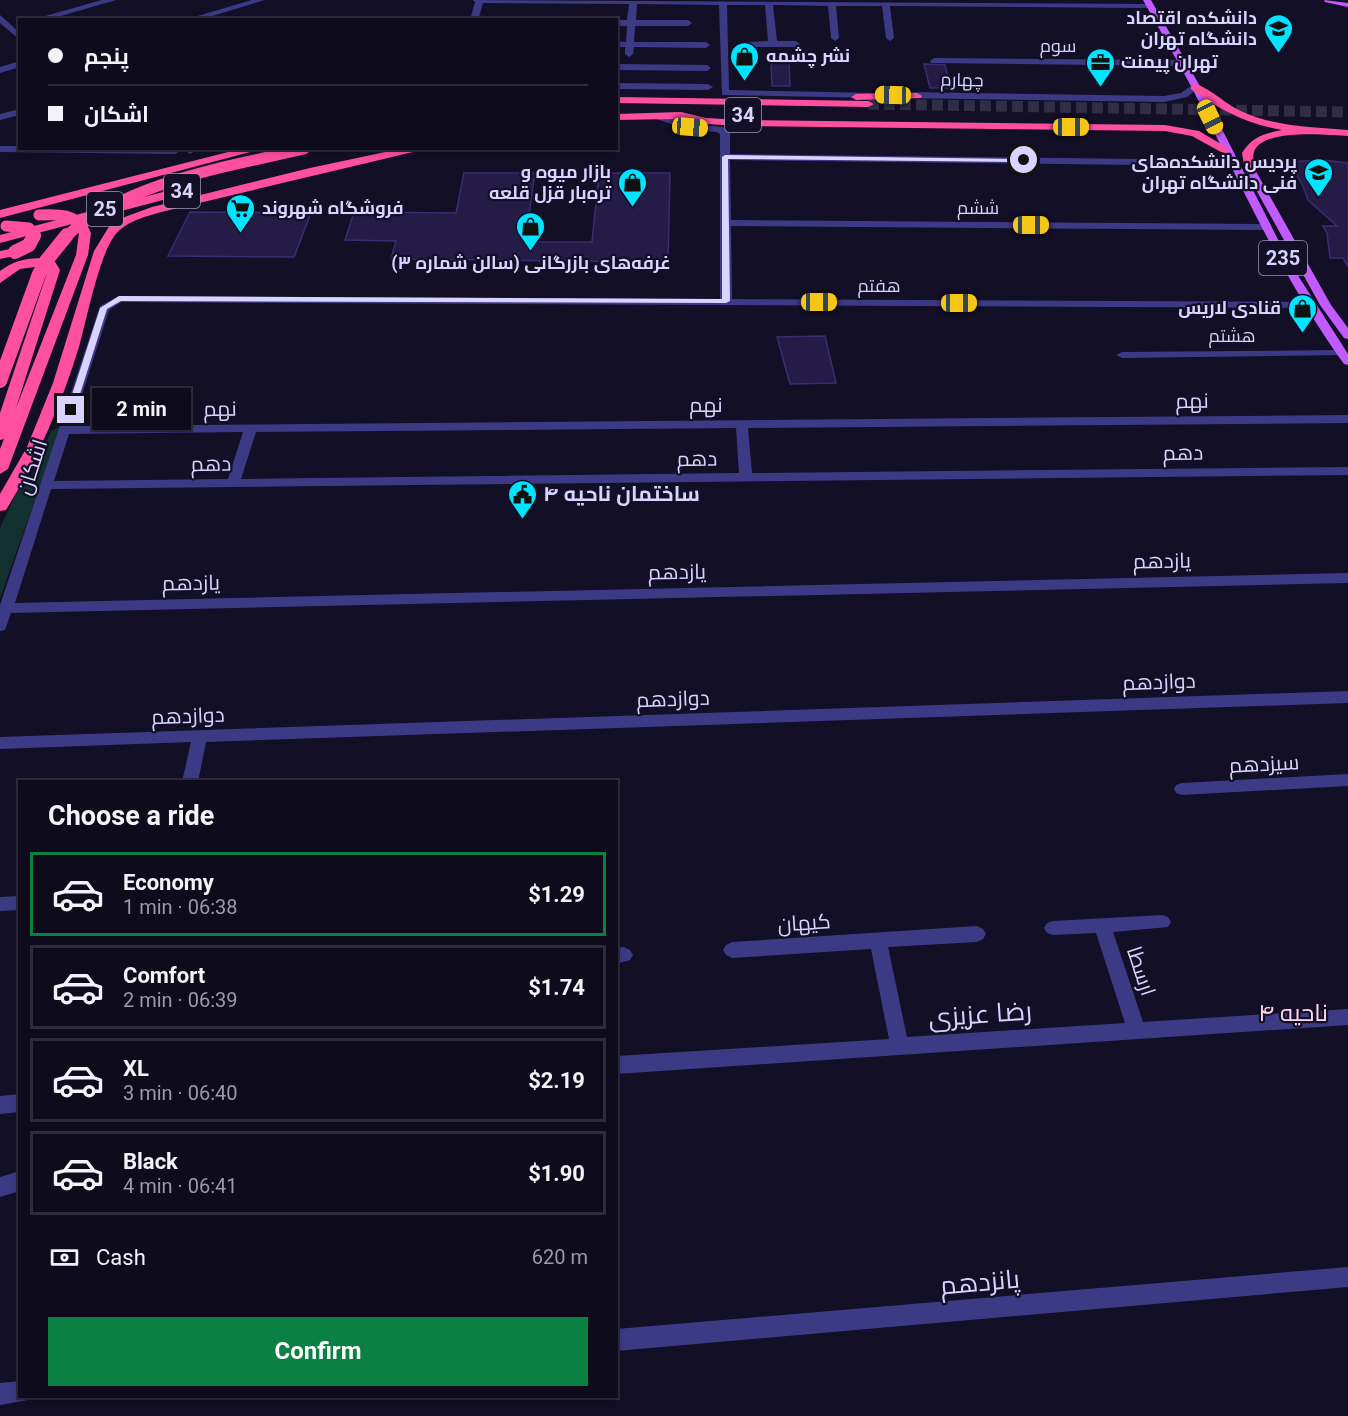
<!DOCTYPE html>
<meta charset="utf-8">
<style>
body{margin:0;font-family:Roboto,Cairo,sans-serif;background:#1c1929;color:#f1f3f6;height:100vh;display:flex;flex-direction:column;font-size:22px;white-space:nowrap}
*{box-sizing:border-box;margin:0}
p{font-size:20px;color:#9b9ba3}
.icon{flex:none;width:33px;height:33px;fill:none;stroke:currentColor;stroke-width:2;stroke-linecap:round;stroke-linejoin:round}
.map{position:relative;flex:1;overflow:hidden}
.sheet{position:absolute;left:18px;top:780px;width:600px;height:618px;display:flex;flex-direction:column;background:#0e0b1c;border-radius:0px;box-shadow:0 3px 9px #0003,0 0 0 2px #2e2b3b}
.sheet>*{flex:none}
.top-card{position:absolute;left:18px;top:18px;width:600px;height:132px;border-radius:0px;box-shadow:0 3px 9px #0003,0 0 0 2px #2e2b3b;display:grid;align-content:center;height:132px;padding:0 30px;background:#0e0b1c}
.end{position:absolute;width:27px;height:27px;margin:-14px;border:8px solid #d9d4ff;background:#111;box-shadow:0 0 0 3px #111}
.from{border-radius:50%}
.bubble{position:absolute;height:42px;border-radius:0px;background:#0e0b1c;box-shadow:0 3px 9px #0003,0 0 0 2px #2e2b3b;font-size:20px;font-weight:700;line-height:42px;text-align:center}
.car{position:absolute;width:18px;height:36px;margin:-18px -9px;border-radius:8px;box-shadow:0 0 4px 2px #0007;background:linear-gradient(#f5c518 24%,#345 0 40%,#f5c518 0 76%,#345 0 86%,#f5c518 0)}
.top-card b{display:flex;align-items:center;gap:21px;height:57px;font-size:22px}
.top-card b+b{border-top:2px solid #2e2b3b}
.top-card i{width:15px;height:15px;background:#f1f3f6}
ul{padding:0;list-style:none}
li{display:flex;align-items:center;gap:18px;height:84px;margin:0 12px 9px;padding:0 18px;border:3px solid #2e2b3b;border-radius:0px}
li div{flex:1}
li b{display:block;font-size:22px}
li em{font-style:normal;font-weight:700}
li.current{border-color:#0b8043}
li>.icon{width:54px;height:54px;stroke-width:1.5}
h2{padding:0 30px;font-size:27px;line-height:72px}
.pay{display:flex;align-items:center;gap:15px;height:66px;padding:0 30px;font-size:22px}
.pay p{margin-inline-start:auto}
.primary-button{display:flex;gap:12px;margin-top:auto;padding:12px 30px}
.primary-button a{flex:1;height:69px;border-radius:0px;background:#0b8043;color:#fff;font-size:24px;font-weight:700;line-height:69px;text-align:center}
.map>svg:first-child{display:block}
.green{fill:#12302f}
.building{fill:#241b47;stroke:#3b2d73;stroke-width:1.5}
.lines{fill:none;stroke-linecap:round;stroke-linejoin:round}
.highway-tunnel{stroke:#312d47;stroke-width:11;stroke-dasharray:11 5;stroke-linecap:butt}
.minor{fill:#3d3a85;fill-rule:evenodd}
.major{fill:#c25bff;fill-rule:evenodd}
.highway{fill:#ff4fa3;fill-rule:evenodd}
.highway-bridge-far1{stroke:#ff4fa3;stroke-width:11}
.highway-bridge{stroke:#ff4fa3;stroke-width:14}
.route{fill:#d9d4ff}
.labels{text-anchor:middle;stroke-width:4.5;stroke-linejoin:round;paint-order:stroke}
.far-poi-label{font-size:18px;font-weight:bold;fill:#d9d4ff;stroke:#130f26;text-anchor:end}
.far-street-label{font-size:18px;fill:#d9d4ff;stroke:#130f26}
.shield{fill:#130f26;stroke:#9e99be;stroke-width:1.5}
.shield-label{font-size:20px;font-weight:bold;fill:#d9d4ff}
.street-label{font-size:21px;fill:#d9d4ff;stroke:#130f26}
.poi-label{font-size:21px;font-weight:bold;fill:#d9d4ff;stroke:#130f26;text-anchor:start}
.quarter-label{font-size:24px;fill:#ffd6f0;stroke:#130f26}
.near-street-label{font-size:26px;fill:#d9d4ff;stroke:#130f26}
</style>
<div class="map">
<svg width="1348" height="1416" viewBox="0 0 1348 1416">
<rect width="100%" height="100%" fill="#130f26"/>
<path class="green" d="M61,426L2,593L0,599V528L17,492L29,481L51,431Z"/>
<g class="building">
<path d="M771,62H789L790,86H772Z"/>
<path d="M924,64L945,65L951,88H930Z"/>
<path d="M1323,160L1348,163V267L1343,258H1330L1327,233L1323,226H1337L1308,200L1303,186L1289,162Z"/>
<path d="M464,173H535L525,242H592L599,173H670L668,262L391,259L396,241L345,240L354,212L456,213Z"/>
<path d="M190,212L311,213L294,257L168,256Z"/>
<path d="M825,336L836,383L790,384L777,337Z"/>
</g>
<g class="lines">
<path class="highway-tunnel" d="M868,104L1348,112"/>
<g class="minor">
<path d="M102,0H116L47,20H31Z"/>
<path d="M252,0H265L199,20H184Z"/>
<path d="M473,0L1150,4L1154,6L1150,8L890,6L894,38L890,41L886,38L882,6H836L839,38L835,41L831,38L828,6L773,5L777,41H796L800,44L796,47H749L746,46V42L768,41L765,5H727L729,90L878,93L880,95L875,98L722,95L719,5L637,4L636,20H688L692,23L688,26H635L634,42H706L710,45L706,48L634,47L633,54L629,57L625,54V47H616V41L626,42L627,26H616V20H627L629,4L483,3L478,20H470L475,2Z"/>
<path d="M0,15L20,33V40L0,23Z"/>
<path d="M271,16L310,17L314,20L267,19Z"/>
<path d="M934,58L1182,60L1186,63L1182,66L931,63L930,61Z"/>
<path d="M20,61V67L0,73V67Z"/>
<path d="M616,64L707,65L711,68L707,71L616,70Z"/>
<path d="M616,83L708,84L713,87L708,90L616,89Z"/>
<path d="M1192,85L1200,87L1187,97L1164,102L902,98L897,95L902,92L1164,96L1181,93Z"/>
<path d="M20,109V115L0,120V114Z"/>
<path d="M656,113L691,124L723,127L730,133V154L1231,160L1236,163L1231,166L730,160L731,220L1266,224L1271,227L1266,230L731,226L732,299L1309,302L1315,305L1309,308L121,302L109,310L72,426L1348,415V423L748,428L752,473L1348,467V475L51,489L15,603L1348,573V583L11,613L5,630L0,631V605L100,306L119,296L720,299V134L717,132L690,130L653,118V114ZM736,428L739,473L241,479L256,432ZM243,432L228,479L54,481L69,434Z"/>
<path d="M0,146H20V148H177L180,151L175,154L0,152Z"/>
<path d="M187,148H197L191,154L188,153Z"/>
<path d="M1341,350L1345,351V355L1122,358L1116,355L1122,352Z"/>
<path d="M1348,691V703L206,742L198,782H182L191,742L0,749V737Z"/>
<path d="M1348,774V786L1182,795L1176,793L1174,789L1176,785L1182,783Z"/>
<path d="M20,896V910L0,911V897Z"/>
<path d="M1162,915L1168,917L1171,922L1168,927L1113,932L1143,1022L1348,1009V1025L616,1074V1056L889,1039L871,949L732,958L726,955L723,950L726,945L732,942L977,926L983,929L986,934L983,939L977,942L888,947L907,1037L1125,1023L1096,933L1053,935L1047,933L1044,928L1047,923L1053,921Z"/>
<path d="M624,947L630,950L633,955L630,960L616,964V948Z"/>
<path d="M20,1094V1112L0,1114V1096Z"/>
<path d="M20,1171V1191L0,1197V1177Z"/>
<path d="M1348,1267V1287L616,1351V1329Z"/>
<path d="M20,1381V1396H29L28,1400L0,1405V1383Z"/>
</g>
<g class="major">
<path d="M1143,0H1151L1201,88L1290,263L1348,354V365L1344,364C1282,278 1240,182 1192,88C1176,58 1159,29 1143,0Z"/>
<path d="M1324,0L1348,3V7L1325,2Z"/>
<path d="M1249,165L1254,168L1331,305L1348,328V339L1344,338L1320,305L1244,168Z"/>
</g>
<g class="highway">
<path d="M1195,84C1212,89 1226,105 1243,112C1276,127 1313,127 1348,130V136C1328,135 1262,128 1254,152C1252,158 1255,165 1253,170H1245L1242,153C1252,137 1263,134 1282,130C1247,124 1220,110 1191,89V85Z"/>
<path d="M917,93L922,96L921,98L856,100L851,97L856,94Z"/>
<path d="M616,97L868,101L874,104L868,107L616,103Z"/>
<path d="M681,112L706,118L741,120L1165,125L1199,131L1231,150L1225,153L1221,152L1192,136L1165,131L741,126L706,124L673,119L616,120V114Z"/>
<path d="M244,148H265L0,218V210Z"/>
<path d="M404,148H430L161,212C144,217 123,222 113,238C98,261 87,318 79,347C61,405 38,458 6,510L0,511V494L27,447L53,383L94,251L110,225L122,218L152,207L310,168Z"/>
<path d="M193,184L199,188L197,191L0,243V235Z"/>
<path d="M85,229L91,233L88,255L8,469L0,474V449L4,439L0,440V413L48,270L42,266L20,269L0,283V271C16,259 34,256 54,260L60,270L16,408L76,255L79,233Z"/>
<path d="M15,248L19,249L21,252L19,255L0,259V251Z"/>
</g>
<g class="highway-bridge-far1">
<path d="M39,215C58,214 76,213 85,233"/>
<path d="M6,226L29,228L35,237"/>
<path d="M65,237C131,181 222,168 304,149"/>
</g>
<g class="highway-bridge">
<path d="M15,252L29,245L34,235"/>
<path d="M0,381L39,274L46,261L67,235"/>
</g>
</g>
<path class="route" d="M725,155L1024,159L1028,160L1024,162L728,159L730,301L726,303L121,301L107,309L75,410L71,412L67,410L100,308L119,296L722,299V157Z"/>
<defs>
<symbol id="university-pin" viewBox="-11 -11 22 30"><path d="M0 17L-7.5 6A9.5 9.5 0 1 1 7.5 6Z" fill="#00e5ff" stroke="#130f26"/><path d="M0-5L7-2L0 1L-7-2ZM-4 1L0 2.5L4 1V4Q0 6-4 4Z" fill="#111"/></symbol>
<symbol id="shop-pin" viewBox="-11 -11 22 30"><path d="M0 17L-7.5 6A9.5 9.5 0 1 1 7.5 6Z" fill="#00e5ff" stroke="#130f26"/><path d="M-5-2.5h2.3a2.7 3.5 0 0 1 5.4 0H5L5.5 6h-11ZM-1.5-2.5h3a1.5 2.3 0 0 0-3 0Z" fill="#111"/></symbol>
<symbol id="office-pin" viewBox="-11 -11 22 30"><path d="M0 17L-7.5 6A9.5 9.5 0 1 1 7.5 6Z" fill="#00e5ff" stroke="#130f26"/><path d="M-6-3h4V-5.5h4V-3h4V5H-6ZM-1-4.5V-3h2v-1.5ZM-6 0V1H6V0Z" fill="#111"/></symbol>
<symbol id="supermarket-pin" viewBox="-11 -11 22 30"><path d="M0 17L-7.5 6A9.5 9.5 0 1 1 7.5 6Z" fill="#00e5ff" stroke="#130f26"/><path d="M-6-5.5h2.5l.6 2H6L4.5 2H-2.5L-4.4-4H-6ZM-1.5 3.2a1.3 1.3 0 1 0 .1 0ZM3 3.2a1.3 1.3 0 1 0 .1 0Z" fill="#111"/></symbol>
<symbol id="civic-pin" viewBox="-11 -11 22 30"><path d="M0 17L-7.5 6A9.5 9.5 0 1 1 7.5 6Z" fill="#00e5ff" stroke="#130f26"/><path d="M-.6-6.5H3V-4.5H.6V-3L4-1V1h2V6H-6V1h2V-1L-.6-3ZM-1.2 2.5V6h2.4V2.5Z" fill="#111"/></symbol>
</defs>
<g fill-rule="evenodd">
<use href="#university-pin" x="1262" y="12" width="33" height="45"/>
<use href="#shop-pin" x="728" y="40" width="33" height="45"/>
<use href="#office-pin" x="1084" y="46" width="33" height="45"/>
<use href="#university-pin" x="1302" y="156" width="33" height="45"/>
<use href="#shop-pin" x="616" y="166" width="33" height="45"/>
<use href="#supermarket-pin" x="224" y="192" width="33" height="45"/>
<use href="#shop-pin" x="514" y="210" width="33" height="45"/>
<use href="#shop-pin" x="1286" y="292" width="33" height="45"/>
<use href="#civic-pin" x="506" y="478" width="33" height="45"/>
</g>
<g class="labels">
<g class="far-poi-label">
<text x="1257" y="24">دانشکده اقتصاد<tspan x="1257" dy="21">دانشگاه تهران</tspan></text>
<text x="766" y="62" text-anchor="start">نشر چشمه</text>
<text x="1121" y="68" text-anchor="start">تهران پیمنت</text>
<text x="1297" y="168">پردیس دانشکده‌های<tspan x="1297" dy="21">فنی دانشگاه تهران</tspan></text>
<text x="611" y="178">بازار میوه و<tspan x="611" dy="21">تره‌بار قزل قلعه</tspan></text>
<text x="262" y="214" text-anchor="start">فروشگاه شهروند</text>
<text x="531" y="269" text-anchor="middle">غرفه‌های بازرگانی (سالن شماره ۳)</text>
<text x="1281" y="314">قنادی لاریس</text>
</g>
<g class="far-street-label">
<text x="1058" y="52">سوم</text>
<text transform="translate(962 80) rotate(1)" y="6">چهارم</text>
<text x="978" y="214">ششم</text>
<text x="879" y="292">هفتم</text>
<text x="1232" y="342">هشتم</text>
</g>
<g class="shield">
<rect x="725" y="98" width="36" height="34" rx="4.5"/>
<rect x="164" y="174" width="36" height="34" rx="4.5"/>
<rect x="87" y="192" width="36" height="34" rx="4.5"/>
<rect x="1259" y="241" width="48" height="34" rx="4.5"/>
</g>
<g class="shield-label">
<text x="743" y="122">34</text>
<text x="182" y="198">34</text>
<text x="105" y="216">25</text>
<text x="1283" y="265">235</text>
</g>
<g class="street-label">
<text transform="translate(1192 401) rotate(-1)" y="7">نهم</text>
<text x="706" y="412">نهم</text>
<text transform="translate(220 409) rotate(-1)" y="7">نهم</text>
<text transform="translate(1183 453) rotate(-1)" y="7">دهم</text>
<text transform="translate(697 459) rotate(-1)" y="7">دهم</text>
<text transform="translate(211 464) rotate(-1)" y="7">دهم</text>
<text transform="translate(32 467) rotate(-72)" y="7">اشکان</text>
<text transform="translate(1162 561) rotate(-1)" y="7">یازدهم</text>
<text transform="translate(677 572) rotate(-1)" y="7">یازدهم</text>
<text transform="translate(191 583) rotate(-1)" y="7">یازدهم</text>
<text transform="translate(1159 682) rotate(-2)" y="7">دوازدهم</text>
<text transform="translate(673 699) rotate(-2)" y="7">دوازدهم</text>
<text transform="translate(188 716) rotate(-2)" y="7">دوازدهم</text>
<text transform="translate(1264 764) rotate(-3)" y="7">سیزدهم</text>
<text transform="translate(804 923) rotate(-4)" y="7">کیهان</text>
<text transform="translate(1141 971) rotate(72)" y="7">ارسطا</text>
</g>
<g class="poi-label">
<text x="543" y="501">ساختمان ناحیه ۴</text>
</g>
<g class="quarter-label">
<text x="1293" y="1021">ناحیه ۴</text>
</g>
<g class="near-street-label">
<text transform="translate(980 1014) rotate(-4)" y="9">رضا عزیزی</text>
<text transform="translate(980 1282) rotate(-5)" y="9">پانزدهم</text>
</g>
</g>
</svg>
<i class="end from" style="left:1024px;top:160px"></i>
<i class="end" style="left:71px;top:410px"></i>
<div class="bubble" style="left:92px;top:388px;width:99px">2 min</div>
<i class="car" style="left:893px;top:95px;rotate:271deg"></i>
<i class="car" style="left:1210px;top:117px;rotate:154deg"></i>
<i class="car" style="left:690px;top:127px;rotate:95deg"></i>
<i class="car" style="left:1071px;top:127px;rotate:90deg"></i>
<i class="car" style="left:1031px;top:225px;rotate:90deg"></i>
<i class="car" style="left:819px;top:302px;rotate:90deg"></i>
<i class="car" style="left:959px;top:303px;rotate:90deg"></i>
<div class="top-card">
<b><i class="from"></i>پنجم</b>
<b><i></i>اشکان</b>
</div>
<section class="sheet">
<h2>Choose a ride</h2>
<ul>
<li class="current"><svg class="icon" aria-label="car" viewBox="0 0 24 24"><path d="M5 17H2v-5l4-1 3-4h7l3 4 3 1v5h-3M9 17h6M6 11h13"/><circle cx="7" cy="17" r="2"/><circle cx="17" cy="17" r="2"/></svg><div><b>Economy</b><p>1 min · 06:38</p></div><em>$1.29</em></li>
<li><svg class="icon" aria-label="car" viewBox="0 0 24 24"><path d="M5 17H2v-5l4-1 3-4h7l3 4 3 1v5h-3M9 17h6M6 11h13"/><circle cx="7" cy="17" r="2"/><circle cx="17" cy="17" r="2"/></svg><div><b>Comfort</b><p>2 min · 06:39</p></div><em>$1.74</em></li>
<li><svg class="icon" aria-label="car" viewBox="0 0 24 24"><path d="M5 17H2v-5l4-1 3-4h7l3 4 3 1v5h-3M9 17h6M6 11h13"/><circle cx="7" cy="17" r="2"/><circle cx="17" cy="17" r="2"/></svg><div><b>XL</b><p>3 min · 06:40</p></div><em>$2.19</em></li>
<li><svg class="icon" aria-label="car" viewBox="0 0 24 24"><path d="M5 17H2v-5l4-1 3-4h7l3 4 3 1v5h-3M9 17h6M6 11h13"/><circle cx="7" cy="17" r="2"/><circle cx="17" cy="17" r="2"/></svg><div><b>Black</b><p>4 min · 06:41</p></div><em>$1.90</em></li>
</ul>
<div class="pay"><svg class="icon" aria-label="cash" viewBox="0 0 24 24"><path d="M3 7h18v10H3z"/><circle cx="12" cy="12" r="2"/></svg>Cash<p>620 m</p></div>
<div class="primary-button"><a>Confirm</a></div>
</section>
</div>
